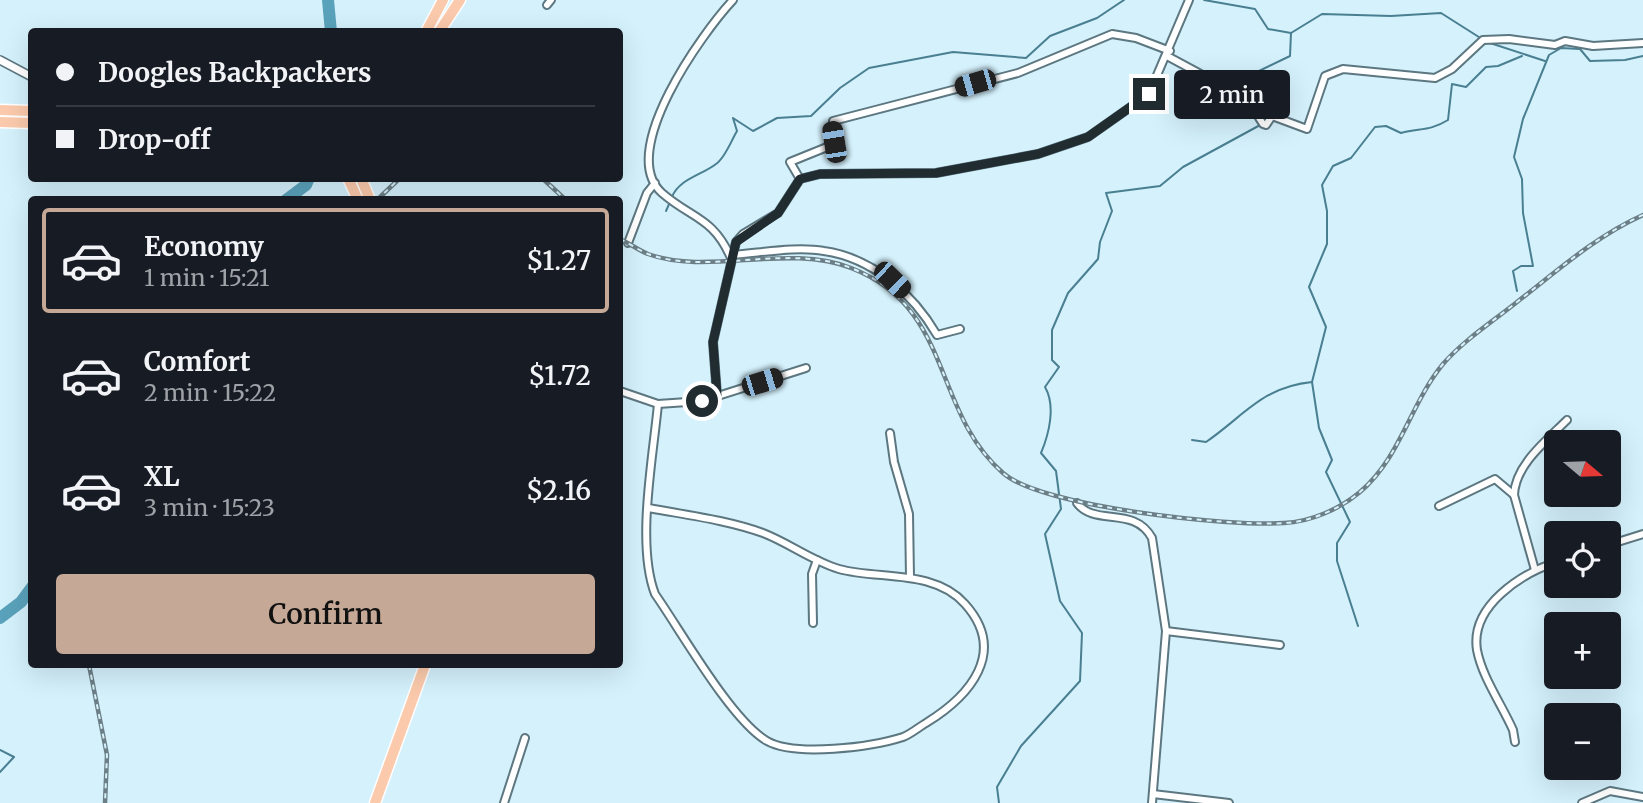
<!DOCTYPE html>
<meta charset="utf-8">
<style>
body{margin:0;font-family:Merriweather,serif;background:#20242c;color:#f1f3f6;height:100vh;display:flex;flex-direction:column;font-size:26px;white-space:nowrap}
*{box-sizing:border-box;margin:0}
p{font-size:23px;color:#9ea1a6}
.icon{flex:none;width:38px;height:38px;fill:none;stroke:currentColor;stroke-width:2;stroke-linecap:round;stroke-linejoin:round}
.map{position:relative;flex:1;overflow:hidden}
.side{position:absolute;left:28px;top:196px;width:595px;height:472px;display:flex;flex-direction:column;background:#171b24;border-radius:7px;box-shadow:0 7px 28px #0002}
.side>*{flex:none}
.top-card{position:absolute;left:28px;top:28px;width:595px;height:154px;border-radius:7px;box-shadow:0 7px 28px #0002;display:grid;align-content:center;height:154px;padding:0 28px;background:#171b24}
.needle{width:46px;rotate:109deg}
.buttons{position:absolute;left:1544px;top:430px;display:grid;gap:14px}
.buttons a{display:grid;place-items:center;width:77px;height:77px;border-radius:7px;background:#171b24;box-shadow:0 7px 28px #0002;font-size:35px}
.end{position:absolute;width:32px;height:32px;margin:-16px;border:9px solid #212c30;background:#fff;box-shadow:0 0 0 4px #fff}
.from{border-radius:50%}
.bubble{position:absolute;height:49px;border-radius:7px;background:#171b24;box-shadow:0 7px 28px #0002;font-size:23px;font-weight:600;line-height:49px;text-align:center}
.car{position:absolute;width:21px;height:42px;margin:-21px -10px;border-radius:9px;box-shadow:0 0 5px 2px #0007;background:linear-gradient(#222 24%,#8ab4d8 0 40%,#222 0 76%,#8ab4d8 0 86%,#222 0)}
.top-card b{display:flex;align-items:center;gap:24px;height:66px;font-size:26px}
.top-card b+b{border-top:2px solid #363941}
.top-card i{width:18px;height:18px;background:#f1f3f6}
ul{padding:12px 0 0;list-style:none}
li{display:flex;align-items:center;gap:21px;height:105px;margin:0 14px 10px;padding:0 14px;border:4px solid transparent;border-radius:7px}
li div{flex:1}
li b{display:block;font-size:26px}
li em{font-style:normal;font-weight:600}
li.current{border-color:#c5a895}
li>.icon{width:63px;height:63px;stroke-width:1.5}
.cta{display:flex;gap:14px;margin-top:auto;padding:14px 28px}
.cta a{flex:1;height:80px;border-radius:7px;background:#c5a895;color:#111;font-size:28px;font-weight:600;line-height:80px;text-align:center}
.map>svg:first-child{display:block}
.lines{fill:none;stroke-linecap:round;stroke-linejoin:round}
.stream{stroke:#497f91;stroke-width:2}
.river{stroke:#5aa2bb;stroke-width:12}
.minor-casing{stroke:#5d7781;stroke-width:10}
.tertiary-casing{stroke:#5d7781;stroke-width:10}
.trunk-casing{stroke:#fff;stroke-width:13}
.minor{stroke:#fff;stroke-width:6}
.tertiary{stroke:#fff;stroke-width:7}
.trunk{stroke:#fbcaac;stroke-width:10}
.rail-casing{stroke:#6c7f86;stroke-width:4.5}
.rail{stroke:#d4f1fc;stroke-width:2;stroke-dasharray:5;stroke-linecap:butt}
.route{stroke:#212c30;stroke-width:9}
</style>
<div class="map">
<svg width="1643" height="803" viewBox="0 0 1643 803">
<rect width="100%" height="100%" fill="#d4f1fc"/>
<g class="lines">
<g class="stream">
<path d="M1204,0L1255,9L1268,29L1291,33L1322,14L1391,16L1441,13L1482,39"/>
<path d="M1490,43L1545,61"/>
<path d="M1269,119L1251,86L1259,71L1290,56L1291,33"/>
<path d="M672,197C679,179 702,175 716,164C725,158 731,141 737,131L733,118L753,131L777,118L811,116L840,88L869,68L953,52L1026,58L1050,36L1097,18L1124,0"/>
<path d="M666,211L670,202"/>
<path d="M1517,291L1513,271L1521,266H1533L1523,213L1522,179L1514,157L1523,119L1549,55L1561,48L1580,49L1590,61L1625,60L1643,56"/>
<path d="M1192,440L1206,442C1244,416 1262,387 1312,382"/>
<path d="M0,622L32,591"/>
<path d="M1358,626L1337,561V543L1350,522L1326,472L1332,460L1319,428L1312,382L1326,327L1309,287L1327,244V211L1322,185L1333,166L1351,158L1375,127L1386,126L1401,133C1421,128 1430,131 1448,120L1452,84L1466,87L1486,67L1498,66L1522,56"/>
<path d="M0,750L14,757L0,772"/>
<path d="M999,803L997,787L1021,746L1080,681L1082,633L1060,601L1045,534L1061,509L1056,471L1041,453C1049,434 1056,406 1045,387L1059,367L1052,360V330L1068,293L1098,259L1100,242L1112,211L1106,193L1160,186L1183,167L1262,124"/>
</g>
<g class="river">
<path d="M328,0L331,32"/>
<path d="M286,200L306,185L309,178"/>
<path d="M0,618L21,602L32,587"/>
</g>
<defs>
<g id="minor">
<path d="M547,5L551,0"/>
<path d="M1167,56L1247,99L1263,124L1266,125L1272,116L1307,129L1325,76L1343,69L1435,78L1452,69L1483,40L1509,39L1555,45L1565,41L1593,46L1643,43"/>
<path d="M800,179L790,162L832,145L833,121L1018,73L1112,34L1136,38L1170,51"/>
<path d="M628,243L647,193L655,183"/>
<path d="M733,255C761,253 796,246 824,251C873,258 913,294 937,335L960,329"/>
<path d="M731,258C713,217 692,219 662,193C616,152 703,32 733,0"/>
<path d="M620,391L658,404L702,401L806,368"/>
<path d="M717,395L713,342L736,242L743,234L778,213L800,179L820,174L936,173L1038,154L1088,137L1149,94L1189,0"/>
<path d="M890,433L894,462L909,514L910,577"/>
<path d="M1077,503C1095,527 1134,505 1152,538L1166,631L1152,803"/>
<path d="M1439,506L1495,479L1514,495"/>
<path d="M649,508C686,515 727,520 763,533C789,543 812,561 839,569C879,580 934,569 965,604C1008,652 970,696 926,723C919,727 911,734 903,737C872,747 795,757 767,741C731,720 681,631 655,594C636,544 653,458 658,404"/>
<path d="M1608,545L1643,534"/>
<path d="M1535,570L1514,495C1515,465 1547,440 1567,420"/>
<path d="M813,623L812,574L817,560"/>
<path d="M1166,631L1280,645"/>
<path d="M1515,742L1513,730C1502,705 1482,677 1477,650C1470,606 1521,574 1556,562"/>
<path d="M1153,794L1229,803"/>
<path d="M504,803L525,738"/>
<path d="M1582,803L1610,791L1643,797"/>
</g>
<path id="tertiary" d="M0,60L32,77"/>
<g id="trunk">
<path d="M426,32L443,0"/>
<path d="M439,32L460,0"/>
<path d="M0,110L32,111"/>
<path d="M0,122L32,123"/>
<path d="M348,178L358,200"/>
<path d="M361,178L370,200"/>
<path d="M375,803L425,665"/>
</g>
</defs>
<use href="#minor" class="minor-casing"/>
<use href="#tertiary" class="tertiary-casing"/>
<use href="#trunk" class="trunk-casing"/>
<use href="#minor" class="minor"/>
<use href="#tertiary" class="tertiary"/>
<use href="#trunk" class="trunk"/>
<defs>
<g id="rail">
<path d="M542,178L566,200"/>
<path d="M377,200L400,178"/>
<path d="M620,239C629,243 638,250 648,254C708,276 788,243 851,268C954,308 931,410 1003,473C1041,507 1230,527 1284,523C1310,522 1340,509 1360,492C1401,457 1410,404 1443,364C1464,340 1492,322 1517,302C1557,271 1596,236 1643,215"/>
<path d="M89,665L107,755L105,803"/>
</g>
</defs>
<use href="#rail" class="rail-casing"/>
<use href="#rail" class="rail"/>
</g>
<g class="lines">
<path class="route" d="M702,401L717,395L713,342L736,242L778,213L800,179L820,174L936,173L1038,154L1088,137L1149,94"/>
</g>
</svg>
<div class="buttons">
<a><svg class="needle" viewBox="-14 -14 28 28"><path d="M0-13l5 13h-10z" fill="#e53935"/><path d="M0 13l5-13h-10z" fill="#9ea1a6"/></svg></a>
<a><svg class="icon" aria-label="locate" viewBox="0 0 24 24"><circle cx="12" cy="12" r="6"/><path d="M12 2v4M12 18v4M2 12h4M18 12h4"/></svg></a>
<a>+</a>
<a>−</a>
</div>
<i class="end from" style="left:702px;top:401px"></i>
<i class="end" style="left:1149px;top:94px"></i>
<div class="bubble" style="left:1174px;top:70px;width:116px">2 min</div>
<i class="car" style="left:975px;top:83px;rotate:254deg"></i>
<i class="car" style="left:834px;top:142px;rotate:351deg"></i>
<i class="car" style="left:892px;top:280px;rotate:134deg"></i>
<i class="car" style="left:762px;top:382px;rotate:73deg"></i>
<div class="top-card">
<b><i class="from"></i>Doogles Backpackers</b>
<b><i></i>Drop-off</b>
</div>
<section class="side">
<ul>
<li class="current"><svg class="icon" aria-label="car" viewBox="0 0 24 24"><path d="M5 17H2v-5l4-1 3-4h7l3 4 3 1v5h-3M9 17h6M6 11h13"/><circle cx="7" cy="17" r="2"/><circle cx="17" cy="17" r="2"/></svg><div><b>Economy</b><p>1 min · 15:21</p></div><em>$1.27</em></li>
<li><svg class="icon" aria-label="car" viewBox="0 0 24 24"><path d="M5 17H2v-5l4-1 3-4h7l3 4 3 1v5h-3M9 17h6M6 11h13"/><circle cx="7" cy="17" r="2"/><circle cx="17" cy="17" r="2"/></svg><div><b>Comfort</b><p>2 min · 15:22</p></div><em>$1.72</em></li>
<li><svg class="icon" aria-label="car" viewBox="0 0 24 24"><path d="M5 17H2v-5l4-1 3-4h7l3 4 3 1v5h-3M9 17h6M6 11h13"/><circle cx="7" cy="17" r="2"/><circle cx="17" cy="17" r="2"/></svg><div><b>XL</b><p>3 min · 15:23</p></div><em>$2.16</em></li>
</ul>
<div class="cta"><a>Confirm</a></div>
</section>
</div>
